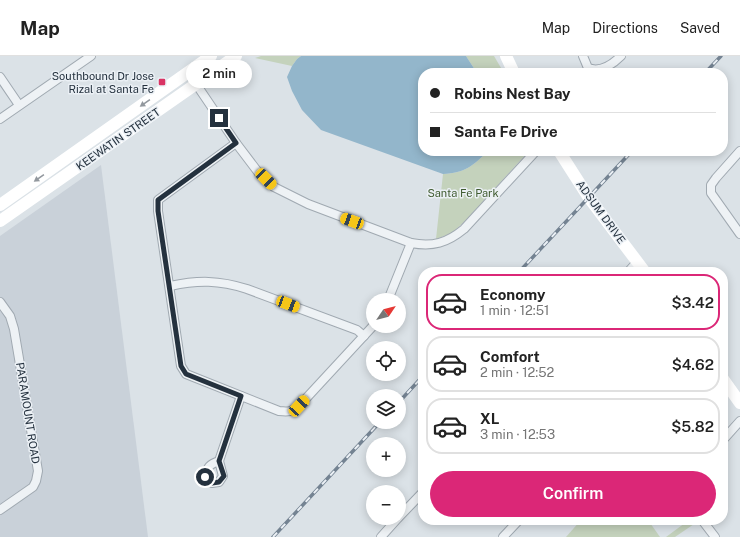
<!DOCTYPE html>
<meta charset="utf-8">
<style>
body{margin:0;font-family:"Public Sans",sans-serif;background:#f2f2f2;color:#222;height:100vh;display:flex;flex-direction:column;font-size:15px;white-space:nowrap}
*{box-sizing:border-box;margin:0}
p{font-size:13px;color:#767676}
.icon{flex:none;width:22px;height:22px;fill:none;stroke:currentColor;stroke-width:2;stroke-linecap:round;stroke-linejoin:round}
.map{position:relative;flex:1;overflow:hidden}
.side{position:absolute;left:418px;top:211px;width:310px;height:258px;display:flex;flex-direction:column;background:#fff;border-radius:16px;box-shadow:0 2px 10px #0003}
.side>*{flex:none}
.guide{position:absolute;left:418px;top:12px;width:310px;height:88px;border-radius:16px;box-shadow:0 2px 10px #0003;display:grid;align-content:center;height:88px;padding:0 12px;background:#fff}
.needle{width:26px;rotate:55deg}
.fabs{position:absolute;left:366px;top:237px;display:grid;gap:8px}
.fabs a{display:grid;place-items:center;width:40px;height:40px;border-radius:50%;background:#fff;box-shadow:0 2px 10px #0003;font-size:20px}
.end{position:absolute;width:18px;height:18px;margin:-9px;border:5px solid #24313e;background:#fff;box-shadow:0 0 0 2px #fff}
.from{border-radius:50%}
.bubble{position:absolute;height:28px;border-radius:14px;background:#fff;box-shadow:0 2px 10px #0003;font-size:13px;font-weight:600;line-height:28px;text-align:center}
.car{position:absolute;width:12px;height:24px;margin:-12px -6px;border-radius:5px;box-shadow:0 0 3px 1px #0007;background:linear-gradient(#f5c518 24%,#345 0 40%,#f5c518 0 76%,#345 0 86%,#f5c518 0)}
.guide b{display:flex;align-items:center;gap:14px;height:38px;font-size:15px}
.guide b+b{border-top:1px solid #e0e0e0}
.guide i{width:10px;height:10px;background:#222}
ul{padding:7px 0 0;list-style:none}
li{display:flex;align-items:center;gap:12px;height:56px;margin:0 8px 6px;padding:0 4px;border:2px solid #e0e0e0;border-radius:16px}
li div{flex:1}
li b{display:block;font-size:15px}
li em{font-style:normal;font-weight:600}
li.current{border-color:#db2777}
li>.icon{width:36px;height:36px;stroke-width:1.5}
.cta{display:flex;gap:8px;margin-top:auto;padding:8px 12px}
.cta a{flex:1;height:46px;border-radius:24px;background:#db2777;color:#fff;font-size:16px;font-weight:600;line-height:46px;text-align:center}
header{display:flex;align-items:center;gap:24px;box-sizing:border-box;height:56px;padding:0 20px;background:#fff;border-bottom:1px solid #e0e0e0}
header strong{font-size:19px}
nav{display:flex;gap:22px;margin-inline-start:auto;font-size:14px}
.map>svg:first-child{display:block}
.built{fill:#c9d1d9}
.green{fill:#c4d2bc}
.water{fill:#93b6cb}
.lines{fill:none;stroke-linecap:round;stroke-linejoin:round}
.street-casing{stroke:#a0a9b1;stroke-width:10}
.street{stroke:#eef2f5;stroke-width:8}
.secondary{stroke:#fff;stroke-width:12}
.rail-casing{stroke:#748392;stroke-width:3.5}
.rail{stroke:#ebf0f5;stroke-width:2;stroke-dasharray:6;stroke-linecap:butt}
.oneway{fill:#92989e}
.route{stroke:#24313e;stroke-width:5}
.poi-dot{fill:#d93464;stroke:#ebf0f5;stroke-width:1.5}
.labels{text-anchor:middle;stroke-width:3;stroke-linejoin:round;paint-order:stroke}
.poi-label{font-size:11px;fill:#24313e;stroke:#ebf0f5;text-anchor:end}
.street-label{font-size:11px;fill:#24313e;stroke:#ebf0f5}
.park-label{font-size:11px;fill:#3f5b30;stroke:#ebf0f5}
</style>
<header>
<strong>Map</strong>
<nav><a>Map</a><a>Directions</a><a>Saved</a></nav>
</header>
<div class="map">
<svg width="740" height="481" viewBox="0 0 740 481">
<rect width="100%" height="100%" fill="#dbe2e7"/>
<path class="built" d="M101,109L148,481H0V180Z"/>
<g class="green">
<path d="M261,0H301L297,3L292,10L255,2Z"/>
<path d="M466,0H494L504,17H477Z"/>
<path d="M488,95H529L466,164L452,177L436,183L443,118C465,117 473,110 488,95Z"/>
<path d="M581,464H648L660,481H566Z"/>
<path d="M689,464H695L697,466L675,481H666Z"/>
</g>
<path class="water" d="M301,0H466L477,17H423V95H488C473,110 465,117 443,118L321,74L302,54L292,35L287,21L292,10L297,3Z"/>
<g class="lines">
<defs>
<g id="street">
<path d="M583,0L588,12C601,17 612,9 621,0"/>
<path d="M188,16L236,87L258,116L274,131L308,148L411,187C433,191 447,187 464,173L536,95"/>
<path d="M0,21L19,49"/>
<path d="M0,63L91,0"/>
<path d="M236,87L158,144V155L181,310L186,318L279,355C288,356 292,356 299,350L373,270"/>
<path d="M740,95L716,122L711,129V137L740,178"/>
<path d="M628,216L637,206"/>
<path d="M170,230C198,224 219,224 247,233L357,274L364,280"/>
<path d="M388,244L411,187"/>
<path d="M0,246L10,260L14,273L38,415L36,425L33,431L0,454"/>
<path d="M723,384L740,365"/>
<path d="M219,405C210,408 207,411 205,421L212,427L219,426L223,420L219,405L241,340"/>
<path d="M399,461L423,436"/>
<path d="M702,464L715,481"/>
<path d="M381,481L398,462"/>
<path d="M503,481L519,464"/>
</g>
</defs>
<use href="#street" class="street-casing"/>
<use href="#street" class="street"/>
<g class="secondary">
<path d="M506,0L514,17"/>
<path d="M559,95L589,142L645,216"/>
<path d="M0,149L211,0"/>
<path d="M0,165L236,0"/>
<path d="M723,323L740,347"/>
</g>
<defs>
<g id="rail">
<path d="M705,17L721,0"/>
<path d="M519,216L632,95"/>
<path d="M399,346L423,320"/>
<path d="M273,481L380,366"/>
</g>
</defs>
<use href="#rail" class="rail-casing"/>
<use href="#rail" class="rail"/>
</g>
<defs><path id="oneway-solid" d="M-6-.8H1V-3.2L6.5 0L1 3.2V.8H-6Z"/></defs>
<g class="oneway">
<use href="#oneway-solid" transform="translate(145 47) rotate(145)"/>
<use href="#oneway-solid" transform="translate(39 122) rotate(145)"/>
</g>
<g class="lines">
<path class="route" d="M205,421L212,427L219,426L224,420L219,405L241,340L186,318L181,310L158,155V144L236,87L219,62"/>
</g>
<rect class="poi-dot" x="158" y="22" width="8" height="8" rx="2"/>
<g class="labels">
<g class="poi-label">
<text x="154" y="24">Southbound Dr Jose<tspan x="154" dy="13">Rizal at Santa Fe</tspan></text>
</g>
<g class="street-label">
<text transform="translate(118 83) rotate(-35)" y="4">KEEWATIN STREET</text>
<text transform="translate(601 156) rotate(54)" y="4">ADSUM DRIVE</text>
<text transform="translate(28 357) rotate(81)" y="4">PARAMOUNT ROAD</text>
</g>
<g class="park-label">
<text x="463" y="141">Santa Fe Park</text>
</g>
</g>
</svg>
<div class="fabs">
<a><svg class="needle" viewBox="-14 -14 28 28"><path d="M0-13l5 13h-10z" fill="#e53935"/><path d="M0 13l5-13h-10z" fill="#767676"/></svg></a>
<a><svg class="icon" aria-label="locate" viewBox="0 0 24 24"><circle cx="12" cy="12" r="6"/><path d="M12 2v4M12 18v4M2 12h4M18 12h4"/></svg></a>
<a><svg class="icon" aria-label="layers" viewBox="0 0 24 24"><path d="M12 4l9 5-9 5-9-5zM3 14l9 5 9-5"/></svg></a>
<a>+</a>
<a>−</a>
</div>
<i class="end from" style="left:205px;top:421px"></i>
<i class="end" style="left:219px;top:62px"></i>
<div class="bubble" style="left:186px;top:4px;width:66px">2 min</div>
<i class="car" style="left:266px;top:123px;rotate:135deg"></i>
<i class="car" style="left:352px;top:165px;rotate:290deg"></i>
<i class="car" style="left:288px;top:248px;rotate:111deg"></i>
<i class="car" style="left:299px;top:350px;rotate:43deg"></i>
<div class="guide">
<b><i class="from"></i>Robins Nest Bay</b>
<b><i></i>Santa Fe Drive</b>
</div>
<section class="side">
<ul>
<li class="current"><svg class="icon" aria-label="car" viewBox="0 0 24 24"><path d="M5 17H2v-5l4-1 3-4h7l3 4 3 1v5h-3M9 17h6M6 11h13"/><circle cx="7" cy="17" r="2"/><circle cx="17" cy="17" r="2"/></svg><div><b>Economy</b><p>1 min · 12:51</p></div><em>$3.42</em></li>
<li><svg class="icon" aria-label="car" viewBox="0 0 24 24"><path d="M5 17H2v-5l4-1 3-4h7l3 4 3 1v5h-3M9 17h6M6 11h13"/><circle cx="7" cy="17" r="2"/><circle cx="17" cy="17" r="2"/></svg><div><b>Comfort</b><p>2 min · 12:52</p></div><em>$4.62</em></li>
<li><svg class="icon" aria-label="car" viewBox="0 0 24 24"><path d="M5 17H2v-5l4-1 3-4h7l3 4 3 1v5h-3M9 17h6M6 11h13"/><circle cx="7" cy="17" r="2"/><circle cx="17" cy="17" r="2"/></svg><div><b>XL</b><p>3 min · 12:53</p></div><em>$5.82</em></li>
</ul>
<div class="cta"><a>Confirm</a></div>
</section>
</div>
